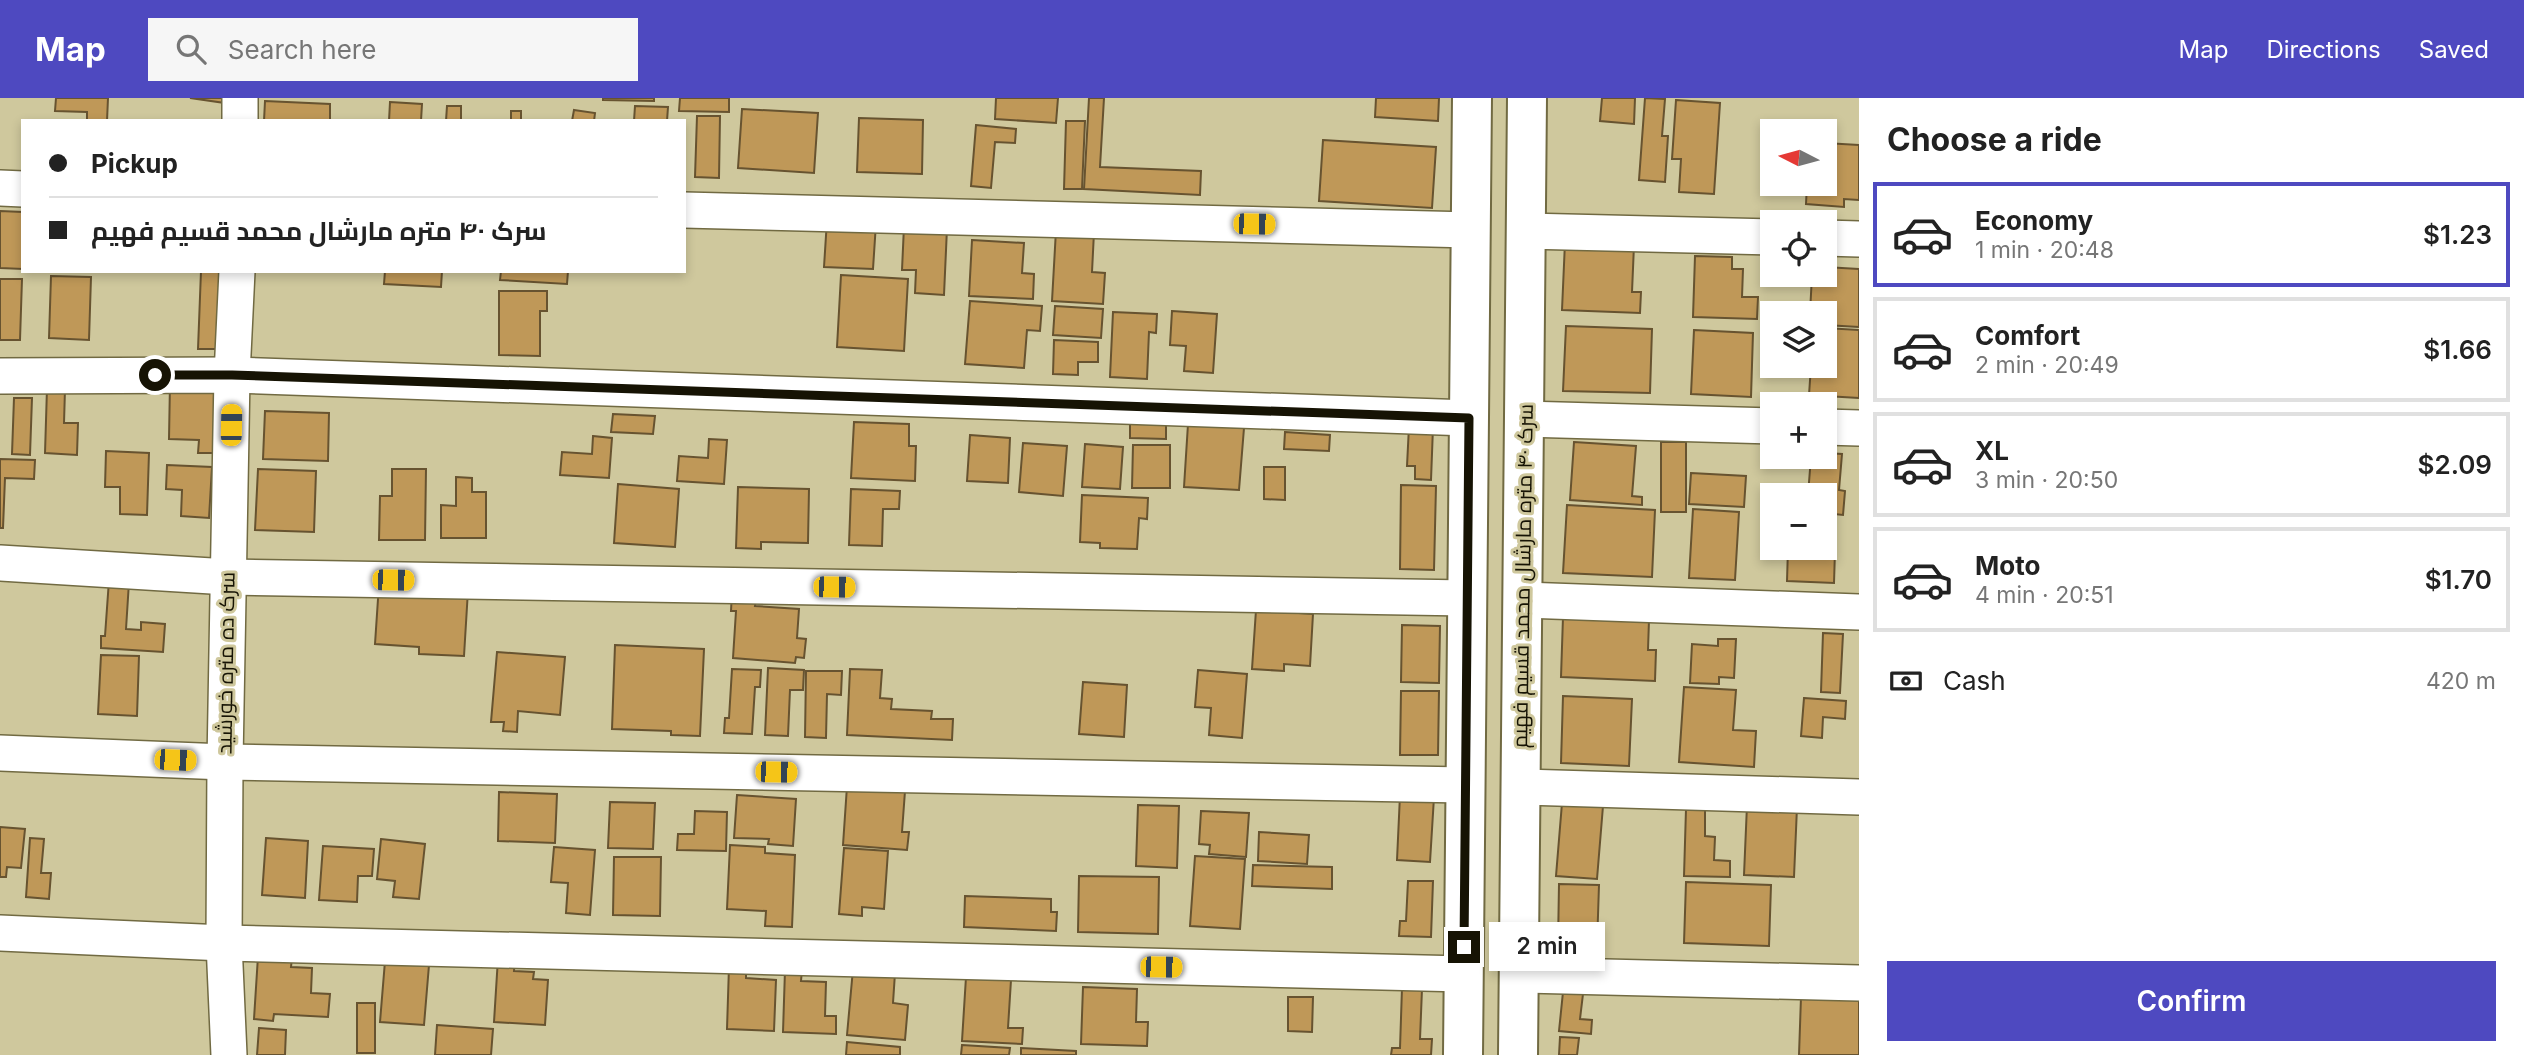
<!DOCTYPE html>
<meta charset="utf-8">
<style>
body{margin:0;font-family:Inter,Cairo,sans-serif;background:#f6f6f6;color:#222;height:100vh;display:flex;flex-direction:column;font-size:26px;white-space:nowrap}
*{box-sizing:border-box;margin:0}
p{font-size:23px;color:#767676}
.icon{flex:none;width:38px;height:38px;fill:none;stroke:currentColor;stroke-width:2;stroke-linecap:round;stroke-linejoin:round}
.map{position:relative;flex:1;overflow:hidden}
.sheet{display:flex;flex-direction:column;background:#fff;width:665px}
.sheet>*{flex:none}
.guide{position:absolute;left:21px;top:21px;width:665px;height:154px;border-radius:0px;box-shadow:0 4px 10px #0003;display:grid;align-content:center;height:154px;padding:0 28px;background:#fff}
.needle{width:46px;rotate:276deg}
.buttons{position:absolute;left:1760px;top:21px;display:grid;gap:14px}
.buttons a{display:grid;place-items:center;width:77px;height:77px;border-radius:0px;background:#fff;box-shadow:0 4px 10px #0003;font-size:35px}
.end{position:absolute;width:32px;height:32px;margin:-16px;border:9px solid #161304;background:#fff;box-shadow:0 0 0 4px #fff}
.from{border-radius:50%}
.bubble{position:absolute;height:49px;border-radius:0px;background:#fff;box-shadow:0 4px 10px #0003;font-size:23px;font-weight:600;line-height:49px;text-align:center}
.car{position:absolute;width:21px;height:42px;margin:-21px -10px;border-radius:9px;box-shadow:0 0 5px 2px #0007;background:linear-gradient(#f5c518 24%,#345 0 40%,#f5c518 0 76%,#345 0 86%,#f5c518 0)}
.guide b{display:flex;align-items:center;gap:24px;height:66px;font-size:26px}
.guide b+b{border-top:2px solid #e0e0e0}
.guide i{width:18px;height:18px;background:#222}
ul{padding:0;list-style:none}
li{display:flex;align-items:center;gap:21px;height:105px;margin:0 14px 10px;padding:0 14px;border:4px solid #e0e0e0;border-radius:0px}
li div{flex:1}
li b{display:block;font-size:26px}
li em{font-style:normal;font-weight:600}
li.current{border-color:#4e49c0}
li>.icon{width:63px;height:63px;stroke-width:1.5}
h2{padding:0 28px;font-size:32px;line-height:84px}
.pay{display:flex;align-items:center;gap:18px;height:77px;padding:0 28px;font-size:26px}
.pay p{margin-inline-start:auto}
.action{display:flex;gap:14px;margin-top:auto;padding:14px 28px}
.action a{flex:1;height:80px;border-radius:0px;background:#4e49c0;color:#fff;font-size:28px;font-weight:600;line-height:80px;text-align:center}
header{display:flex;align-items:center;gap:42px;box-sizing:border-box;height:98px;padding:0 35px;background:#4e49c0;color:#fff}
header strong{font-size:33px}
nav{display:flex;gap:38px;margin-inline-start:auto;font-size:24px}
.search{width:490px;height:63px;background:#f6f6f6;display:flex;align-items:center;gap:18px;box-sizing:border-box;padding:0 24px;border-radius:0px;color:#767676;font-size:26px}
main{display:flex;flex:1;min-height:0}
.map>svg:first-child{display:block}
.building{fill:#bf9858;stroke:#675330;stroke-width:2}
.lines{fill:none;stroke-linecap:round;stroke-linejoin:round}
.street-casing{stroke:#716a42;stroke-width:38}
.secondary-casing{stroke:#716a42;stroke-width:42}
.street{stroke:#fff;stroke-width:35}
.secondary{stroke:#fff;stroke-width:38}
.route{stroke:#161304;stroke-width:9}
.labels{text-anchor:middle;stroke-width:6;stroke-linejoin:round;paint-order:stroke}
.street-label{font-size:21px;fill:#161304;stroke:#cfc89d}
</style>
<header>
<strong>Map</strong>
<div class="search"><svg class="icon" aria-label="search" viewBox="0 0 24 24"><circle cx="10" cy="10" r="6"/><path d="M15 15l6 6"/></svg>Search here</div>
<nav><a>Map</a><a>Directions</a><a>Saved</a></nav>
</header>
<main>
<div class="map">
<svg width="1859" height="957" viewBox="0 0 1859 957">
<rect width="100%" height="100%" fill="#cfc89d"/>
<g class="building">
<path d="M56,0H108L107,23H87V14L55,13Z"/>
<path d="M190,0H225V5Z"/>
<path d="M603,0H654V3L603,2Z"/>
<path d="M680,0H729V14L679,13Z"/>
<path d="M996,0H1058L1056,25L995,21Z"/>
<path d="M1089,0H1104L1100,69L1201,73L1200,97L1084,91Z"/>
<path d="M1376,0H1439L1438,23L1375,19Z"/>
<path d="M1602,0H1635L1634,26L1600,23Z"/>
<path d="M1645,0L1665,1L1662,38H1668L1665,84L1639,82Z"/>
<path d="M1676,2L1720,5L1714,96L1679,94L1681,61H1672Z"/>
<path d="M265,3L330,6V23H264Z"/>
<path d="M390,4L422,6L421,23H389Z"/>
<path d="M447,8H461V23H446Z"/>
<path d="M635,8L668,9L667,23H634Z"/>
<path d="M742,11L818,15L814,75L738,70Z"/>
<path d="M574,12L595,15L594,23H572Z"/>
<rect x="511" y="13" width="10" height="10"/>
<path d="M697,18H720L719,80L695,79Z"/>
<path d="M859,20L923,22L922,76L857,74Z"/>
<path d="M1066,23H1085L1082,91H1064Z"/>
<path d="M976,27L1016,31L1015,45L995,44L991,90L971,88Z"/>
<path d="M1323,42L1436,49L1432,110L1319,103Z"/>
<path d="M1825,45L1859,47V102L1844,101V109L1806,106L1807,86H1825Z"/>
<path d="M0,113L23,114V171L0,170Z"/>
<path d="M827,122L876,125L873,171L824,169Z"/>
<path d="M904,128L947,130L944,197L915,195L916,172H902Z"/>
<path d="M1056,132L1094,134L1092,174L1105,175L1103,206L1052,203Z"/>
<path d="M972,142L1024,145L1022,175L1034,176L1033,201L969,198Z"/>
<path d="M1565,144L1634,147L1632,194H1641L1640,215L1562,212Z"/>
<path d="M1695,158L1732,159V171H1743L1742,199H1758L1757,221L1693,219Z"/>
<path d="M1825,169L1859,171V229L1825,227V215H1810L1812,177H1825Z"/>
<path d="M201,173H229L225,251H198Z"/>
<path d="M385,173H442L441,189L384,186Z"/>
<path d="M501,173H568L567,186L500,182Z"/>
<path d="M841,177L908,181L904,253L837,249Z"/>
<path d="M51,178L91,179L89,242L49,240Z"/>
<path d="M0,181H22L20,242H0Z"/>
<path d="M499,193H547V213H540V258L499,257Z"/>
<path d="M970,203L1042,208L1040,233L1027,232L1024,270L965,266Z"/>
<path d="M1055,208L1103,211L1101,240L1053,237Z"/>
<path d="M1172,213L1217,216L1213,275L1184,273L1186,248L1170,247Z"/>
<path d="M1113,214L1157,216L1156,235L1149,234L1147,281L1110,279Z"/>
<path d="M1566,228L1652,231L1650,295L1563,293Z"/>
<path d="M1825,230L1859,232V300L1809,297L1811,268H1825Z"/>
<path d="M1694,232L1753,235L1751,299L1691,296Z"/>
<path d="M1054,242L1098,244V264H1078V277L1053,276Z"/>
<path d="M170,285L217,286L216,355H198L199,342L169,341Z"/>
<path d="M47,290L65,291L64,325H78L77,357L45,355Z"/>
<path d="M14,300H32L30,357L12,356Z"/>
<path d="M265,313L329,315L328,363L263,361Z"/>
<path d="M613,316L655,318L653,336L611,334Z"/>
<path d="M1130,321L1166,323V341L1130,340Z"/>
<path d="M854,324L909,326V348H916L915,383L851,380Z"/>
<path d="M1188,326L1244,330L1239,392L1184,389Z"/>
<path d="M1409,328L1433,329L1431,382L1415,381V368H1407Z"/>
<path d="M1285,334L1330,337L1329,353L1284,351Z"/>
<path d="M970,337L1010,340L1008,385L967,383Z"/>
<path d="M593,338L612,340L609,380L560,377L562,354L592,356Z"/>
<path d="M709,341L727,342L724,386L677,383L679,358L708,360Z"/>
<path d="M1574,344L1636,348L1632,398L1642,399V407L1570,402Z"/>
<rect x="1661" y="344" width="25" height="70"/>
<path d="M1023,345L1067,348L1063,398L1019,394Z"/>
<path d="M1085,346L1123,349L1120,391L1082,389Z"/>
<path d="M1133,347H1170V390H1132Z"/>
<path d="M106,353L149,355L147,417L120,416V389H105Z"/>
<path d="M1825,355L1842,356L1839,392L1845,393L1843,417L1825,415V397H1808L1811,359H1825Z"/>
<path d="M0,361L35,362L34,381L5,380L3,430H0Z"/>
<path d="M167,367L212,369L209,420L181,418L182,392L166,391Z"/>
<path d="M1264,369H1285V402L1264,401Z"/>
<path d="M258,371L316,373L314,434L255,432Z"/>
<path d="M392,371H426L425,442H379L380,398H392Z"/>
<path d="M1691,375L1746,378L1744,409L1689,406Z"/>
<path d="M456,379L472,380V394H486V440H441V407L456,408Z"/>
<path d="M618,386L679,391L675,449L614,445Z"/>
<path d="M1401,387L1436,388L1434,472L1400,471Z"/>
<path d="M738,389L809,391L808,445L761,444V451L736,450Z"/>
<path d="M851,391L900,393L899,411H883L882,448L849,447Z"/>
<path d="M1082,397L1148,400L1147,421L1139,420L1137,451L1100,450V445L1080,444Z"/>
<path d="M1567,407L1655,412L1652,479L1563,475Z"/>
<path d="M1693,411L1739,414L1735,482L1689,480Z"/>
<path d="M1825,419L1836,420L1834,485L1787,483L1788,450H1825Z"/>
<path d="M109,482L129,484L126,531L141,532V524L165,526L163,554L101,550V538H105Z"/>
<path d="M379,486L468,492L464,558L419,556V549L375,546Z"/>
<path d="M732,493L757,495L755,508L799,511L797,540L806,541L804,560L796,559L795,565L733,560L736,513H731Z"/>
<path d="M1256,512L1313,516L1310,568L1284,566V573L1252,571Z"/>
<path d="M1563,519L1649,522L1648,552H1656L1655,583L1561,579Z"/>
<path d="M1402,527L1440,528L1439,585L1401,584Z"/>
<path d="M1823,535L1843,536L1840,595L1821,594Z"/>
<path d="M1718,541H1736L1734,580L1719,579V586L1690,585L1692,546L1718,548Z"/>
<path d="M615,547L704,551L700,638L671,637V633L612,631Z"/>
<path d="M497,554L565,559L560,617L518,613L517,634L503,633L504,624H491Z"/>
<path d="M101,557L139,558L137,618L98,616Z"/>
<path d="M768,570L804,572L803,592H790L788,638L765,637Z"/>
<path d="M732,571L761,572L760,589H755L752,636L724,635L725,620H729Z"/>
<path d="M850,571L882,572L880,600L892,601L891,611L932,613L931,621H953L952,642L847,637Z"/>
<path d="M1198,572L1247,576L1242,640L1209,637L1211,610L1195,609Z"/>
<path d="M806,573H842L841,597L827,596L826,640L805,639Z"/>
<path d="M1083,584L1127,587L1124,639L1079,636Z"/>
<path d="M1684,589L1736,592L1733,632L1756,633L1754,669L1679,664Z"/>
<path d="M1401,593H1439L1438,657H1400Z"/>
<path d="M1563,598L1632,601L1629,668L1561,665Z"/>
<path d="M1804,600L1846,603L1845,621L1823,619L1822,640L1801,638Z"/>
<path d="M847,688L905,693L902,734H909L907,752L843,747Z"/>
<path d="M499,694L557,696L555,745L498,743Z"/>
<path d="M737,697L796,701L793,748L768,746L769,741L734,740Z"/>
<path d="M1400,697L1434,699L1430,764L1397,762Z"/>
<path d="M610,704L655,705L653,751L608,750Z"/>
<path d="M1562,705L1603,708L1597,781L1556,778Z"/>
<path d="M1138,707L1179,708L1177,770L1136,768Z"/>
<path d="M1747,707L1797,709L1794,779L1744,777Z"/>
<path d="M1686,711H1705V738L1715,739L1714,762L1730,763V779L1684,778Z"/>
<path d="M695,713L727,714L726,753L677,752L678,736H694Z"/>
<path d="M1201,713L1249,715L1246,759L1209,756L1210,747L1199,746Z"/>
<path d="M0,729L25,731L21,770L7,769L6,779H0Z"/>
<path d="M1259,734L1309,737L1307,766L1258,763Z"/>
<path d="M30,740L44,741L41,775H51L49,801L26,799Z"/>
<path d="M266,740L308,743L305,800L262,797Z"/>
<path d="M381,741L425,746L419,801L393,799L395,783L377,781Z"/>
<path d="M730,747L765,749V755L795,757L792,829L765,828L766,813L727,811Z"/>
<path d="M323,748L374,751L372,778H358L357,804L319,802Z"/>
<path d="M554,749L595,752L590,817L566,815L568,785L551,784Z"/>
<path d="M844,750L888,753L884,811L862,809V818L839,816Z"/>
<path d="M1195,758L1245,761L1240,831L1190,828Z"/>
<path d="M614,759H661L660,818L613,817Z"/>
<path d="M1253,767L1332,769V791L1252,788Z"/>
<path d="M1079,778L1159,779L1158,836L1078,834Z"/>
<path d="M1408,783H1433L1431,839L1399,838L1400,823H1406Z"/>
<path d="M1686,784L1771,787L1769,848L1684,845Z"/>
<path d="M1559,786L1599,787L1597,848L1558,847Z"/>
<path d="M965,798L1051,801V814H1057L1056,833L964,829Z"/>
<path d="M258,858L292,860L291,869L312,870L311,895L330,896L328,919L274,916L273,923L254,921Z"/>
<path d="M498,860L515,861L514,873L534,874L533,881L548,882L545,927L494,924Z"/>
<path d="M385,863L429,867L424,927L380,924Z"/>
<path d="M729,868L746,869V880L776,882L774,933L727,931Z"/>
<path d="M853,871L895,875L893,905L908,907L905,942L847,937Z"/>
<path d="M785,872H802L801,883L826,884L825,918H836V936L783,934Z"/>
<path d="M966,879L1011,882L1008,930H1023L1022,946L962,943Z"/>
<path d="M1083,889L1137,891L1136,924H1148L1147,948L1081,946Z"/>
<path d="M1402,890L1422,891L1420,941H1432L1431,957H1391L1392,950H1400Z"/>
<path d="M1563,894L1583,896L1580,921L1592,922L1591,936L1559,933Z"/>
<path d="M1288,899H1313L1312,934L1288,933Z"/>
<path d="M1801,899L1859,901V957H1799Z"/>
<rect x="357" y="905" width="18" height="50"/>
<path d="M437,927L493,931L491,957H435Z"/>
<path d="M259,930L286,932L285,957H257Z"/>
<path d="M1560,939L1579,940L1577,957H1559Z"/>
<path d="M847,944L900,949V957H846Z"/>
<path d="M962,947L1010,950L1009,957H961Z"/>
<path d="M1021,950L1076,953V957H1021Z"/>
</g>
<g class="lines">
<defs>
<g id="street">
<path d="M240,0V23"/>
<path d="M0,90L23,91"/>
<path d="M684,112L1471,132"/>
<path d="M1526,133L1773,139"/>
<path d="M1825,140L1859,141"/>
<path d="M0,278L232,277L1469,320"/>
<path d="M1524,321L1773,328"/>
<path d="M1825,329L1859,330"/>
<path d="M0,465L228,479L1467,500"/>
<path d="M1522,502L1859,514"/>
<path d="M0,655L225,664L1465,687"/>
<path d="M1521,689L1859,699"/>
<path d="M0,835L224,845L1464,876"/>
<path d="M1519,877L1859,885"/>
<path d="M229,957L224,845L225,664L232,277L237,173"/>
</g>
<g id="secondary">
<path d="M1463,957L1472,0"/>
<path d="M1518,957L1527,0"/>
</g>
</defs>
<use href="#street" class="street-casing"/>
<use href="#secondary" class="secondary-casing"/>
<use href="#street" class="street"/>
<use href="#secondary" class="secondary"/>
</g>
<g class="lines">
<path class="route" d="M155,277H232L1469,320L1464,849"/>
</g>
<g class="labels">
<g class="street-label">
<text transform="translate(1523 478) rotate(-89)" y="7">سرک ۴۰ متره مارشال محمد قسیم فهیم</text>
<text transform="translate(226 565) rotate(-89)" y="7">سرک ده متره خورشید</text>
</g>
</g>
</svg>
<div class="buttons">
<a><svg class="needle" viewBox="-14 -14 28 28"><path d="M0-13l5 13h-10z" fill="#e53935"/><path d="M0 13l5-13h-10z" fill="#767676"/></svg></a>
<a><svg class="icon" aria-label="locate" viewBox="0 0 24 24"><circle cx="12" cy="12" r="6"/><path d="M12 2v4M12 18v4M2 12h4M18 12h4"/></svg></a>
<a><svg class="icon" aria-label="layers" viewBox="0 0 24 24"><path d="M12 4l9 5-9 5-9-5zM3 14l9 5 9-5"/></svg></a>
<a>+</a>
<a>−</a>
</div>
<i class="end from" style="left:155px;top:277px"></i>
<i class="end" style="left:1464px;top:849px"></i>
<div class="bubble" style="left:1489px;top:824px;width:116px">2 min</div>
<i class="car" style="left:1254px;top:126px;rotate:91deg"></i>
<i class="car" style="left:231px;top:327px;rotate:1deg"></i>
<i class="car" style="left:393px;top:482px;rotate:91deg"></i>
<i class="car" style="left:834px;top:489px;rotate:91deg"></i>
<i class="car" style="left:175px;top:662px;rotate:92deg"></i>
<i class="car" style="left:776px;top:674px;rotate:91deg"></i>
<i class="car" style="left:1161px;top:869px;rotate:91deg"></i>
<div class="guide">
<b><i class="from"></i>Pickup</b>
<b><i></i>سرک ۴۰ متره مارشال محمد قسیم فهیم</b>
</div>
</div>
<section class="sheet">
<h2>Choose a ride</h2>
<ul>
<li class="current"><svg class="icon" aria-label="car" viewBox="0 0 24 24"><path d="M5 17H2v-5l4-1 3-4h7l3 4 3 1v5h-3M9 17h6M6 11h13"/><circle cx="7" cy="17" r="2"/><circle cx="17" cy="17" r="2"/></svg><div><b>Economy</b><p>1 min · 20:48</p></div><em>$1.23</em></li>
<li><svg class="icon" aria-label="car" viewBox="0 0 24 24"><path d="M5 17H2v-5l4-1 3-4h7l3 4 3 1v5h-3M9 17h6M6 11h13"/><circle cx="7" cy="17" r="2"/><circle cx="17" cy="17" r="2"/></svg><div><b>Comfort</b><p>2 min · 20:49</p></div><em>$1.66</em></li>
<li><svg class="icon" aria-label="car" viewBox="0 0 24 24"><path d="M5 17H2v-5l4-1 3-4h7l3 4 3 1v5h-3M9 17h6M6 11h13"/><circle cx="7" cy="17" r="2"/><circle cx="17" cy="17" r="2"/></svg><div><b>XL</b><p>3 min · 20:50</p></div><em>$2.09</em></li>
<li><svg class="icon" aria-label="car" viewBox="0 0 24 24"><path d="M5 17H2v-5l4-1 3-4h7l3 4 3 1v5h-3M9 17h6M6 11h13"/><circle cx="7" cy="17" r="2"/><circle cx="17" cy="17" r="2"/></svg><div><b>Moto</b><p>4 min · 20:51</p></div><em>$1.70</em></li>
</ul>
<div class="pay"><svg class="icon" aria-label="cash" viewBox="0 0 24 24"><path d="M3 7h18v10H3z"/><circle cx="12" cy="12" r="2"/></svg>Cash<p>420 m</p></div>
<div class="action"><a>Confirm</a></div>
</section>
</main>
